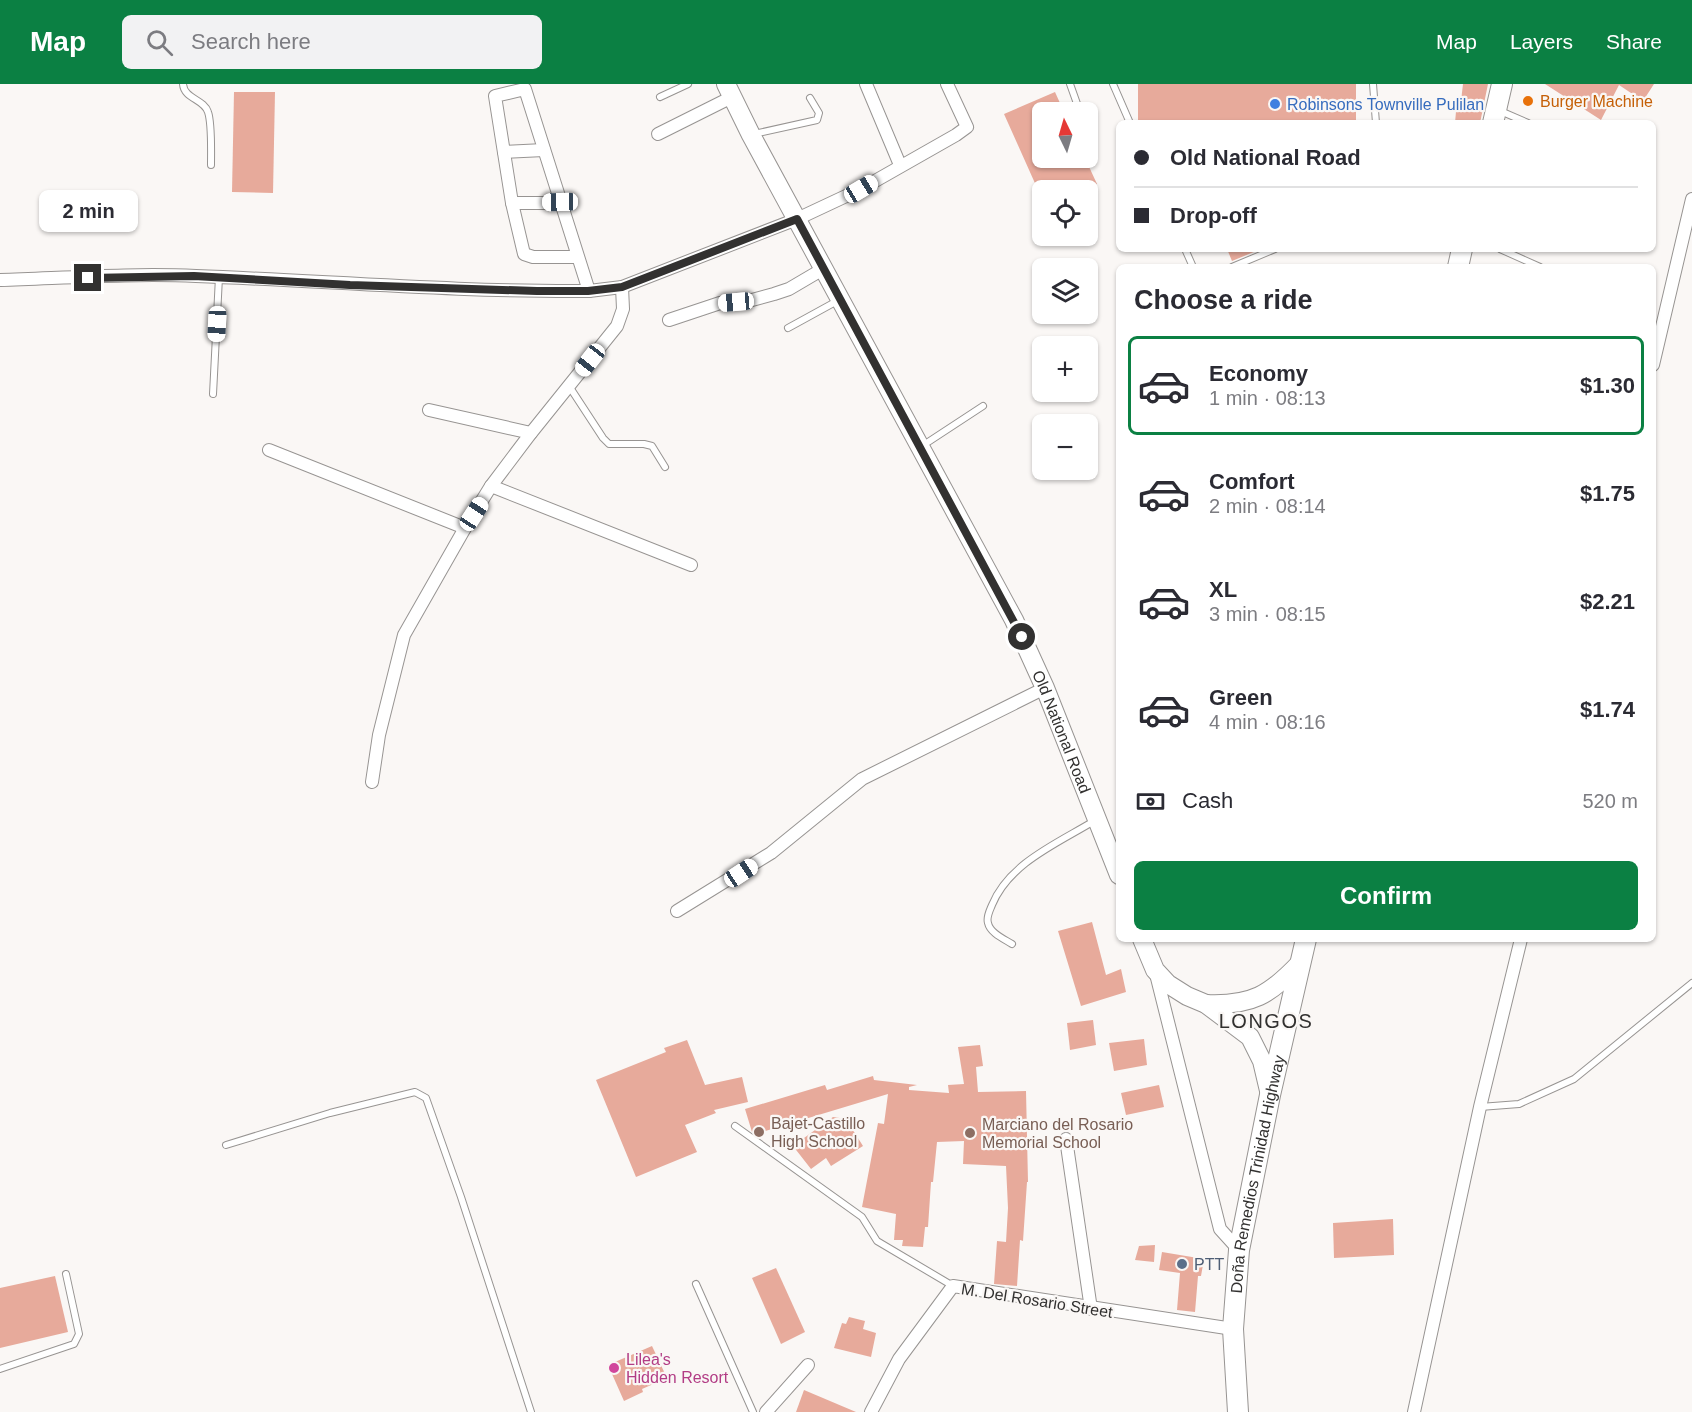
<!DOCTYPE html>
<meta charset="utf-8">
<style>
body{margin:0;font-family:Arial,sans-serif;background:#f2f2f3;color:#2b2b33;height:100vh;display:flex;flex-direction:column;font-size:22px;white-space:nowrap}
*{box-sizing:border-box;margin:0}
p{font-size:20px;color:#7c7c81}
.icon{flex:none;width:33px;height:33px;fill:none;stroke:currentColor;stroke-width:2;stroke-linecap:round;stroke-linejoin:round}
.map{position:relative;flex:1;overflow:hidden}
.panel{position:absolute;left:1116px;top:180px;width:540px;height:678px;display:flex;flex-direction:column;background:#fff;border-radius:9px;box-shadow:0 2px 4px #0004}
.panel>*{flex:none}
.hud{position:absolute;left:1116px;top:36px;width:540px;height:132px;border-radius:9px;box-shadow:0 2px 4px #0004;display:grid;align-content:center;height:132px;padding:0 18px;background:#fff}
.needle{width:39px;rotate:355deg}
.fabs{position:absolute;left:1032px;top:18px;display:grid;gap:12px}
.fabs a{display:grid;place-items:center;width:66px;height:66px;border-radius:9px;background:#fff;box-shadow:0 2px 4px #0004;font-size:30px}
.end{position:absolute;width:27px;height:27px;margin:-14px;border:8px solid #323130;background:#fff;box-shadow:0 0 0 3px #fff}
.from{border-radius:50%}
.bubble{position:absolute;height:42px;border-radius:9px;background:#fff;box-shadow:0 2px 4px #0004;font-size:20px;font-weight:600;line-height:42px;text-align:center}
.car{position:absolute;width:18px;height:36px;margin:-18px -9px;border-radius:8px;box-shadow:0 0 4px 2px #0007;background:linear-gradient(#fff 24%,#345 0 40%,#fff 0 76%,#345 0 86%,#fff 0)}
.hud b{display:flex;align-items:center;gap:21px;height:57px;font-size:22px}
.hud b+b{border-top:2px solid #e1e1e2}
.hud i{width:15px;height:15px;background:#2b2b33}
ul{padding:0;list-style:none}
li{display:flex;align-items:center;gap:18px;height:99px;margin:0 12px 9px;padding:0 6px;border:3px solid transparent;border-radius:9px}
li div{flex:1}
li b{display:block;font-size:22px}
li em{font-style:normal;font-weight:600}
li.active{border-color:#0b8043}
li>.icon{width:54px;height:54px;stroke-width:1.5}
h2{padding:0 18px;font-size:27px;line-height:72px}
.pay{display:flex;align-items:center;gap:15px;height:66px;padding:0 18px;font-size:22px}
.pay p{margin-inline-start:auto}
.primary-button{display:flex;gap:12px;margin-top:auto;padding:12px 18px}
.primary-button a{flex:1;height:69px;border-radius:9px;background:#0b8043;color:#fff;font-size:24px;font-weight:600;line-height:69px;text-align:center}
header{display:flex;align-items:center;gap:36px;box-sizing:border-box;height:84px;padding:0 30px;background:#0b8043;color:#fff}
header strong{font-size:28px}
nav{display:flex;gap:33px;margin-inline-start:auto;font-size:21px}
.search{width:420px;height:54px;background:#f2f2f3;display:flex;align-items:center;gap:15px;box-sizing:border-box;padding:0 21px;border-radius:9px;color:#7c7c81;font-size:22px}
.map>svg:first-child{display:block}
.building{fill:#e7aa9b}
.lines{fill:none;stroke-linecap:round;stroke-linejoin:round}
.service-casing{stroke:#979492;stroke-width:8}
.minor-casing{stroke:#979492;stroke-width:14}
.secondary-casing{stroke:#979492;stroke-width:20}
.primary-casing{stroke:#979492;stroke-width:22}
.service{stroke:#fff;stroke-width:6}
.minor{stroke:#fff;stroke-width:12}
.secondary{stroke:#fff;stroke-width:18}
.primary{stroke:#fff;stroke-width:20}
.route{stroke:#323130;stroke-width:8}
.food-dot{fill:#e8710a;stroke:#faf7f5;stroke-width:2}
.shop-dot{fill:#3f7fe0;stroke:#faf7f5;stroke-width:2}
.education-dot{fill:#8d6e63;stroke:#faf7f5;stroke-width:2}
.service-dot{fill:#5c6f8a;stroke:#faf7f5;stroke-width:2}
.hotel-dot{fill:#d1479c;stroke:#faf7f5;stroke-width:2}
.labels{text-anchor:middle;stroke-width:4.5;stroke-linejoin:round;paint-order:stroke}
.food-label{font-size:16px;fill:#c56008;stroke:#faf7f5;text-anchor:start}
.shop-label{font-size:16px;fill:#366cbe;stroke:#faf7f5;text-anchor:start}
.street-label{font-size:16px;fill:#323130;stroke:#faf7f5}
.education-label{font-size:16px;fill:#785e54;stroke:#faf7f5;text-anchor:start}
.service-label{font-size:16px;fill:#4e5e75;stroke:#faf7f5;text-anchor:start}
.hotel-label{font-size:16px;fill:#b23c85;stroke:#faf7f5;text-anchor:start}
.quarter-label{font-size:20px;letter-spacing:1.5px;fill:#323130;stroke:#faf7f5}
</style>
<header>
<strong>Map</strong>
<div class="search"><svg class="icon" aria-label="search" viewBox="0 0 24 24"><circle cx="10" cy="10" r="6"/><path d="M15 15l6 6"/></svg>Search here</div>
<nav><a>Map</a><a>Layers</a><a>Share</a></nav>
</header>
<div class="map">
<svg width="1692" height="1328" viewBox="0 0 1692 1328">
<rect width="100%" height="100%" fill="#faf7f5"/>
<g class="building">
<rect x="1138" y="0" width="218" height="39"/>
<path d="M1463,0H1488L1480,39H1455L1457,16L1461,17Z"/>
<path d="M1545,0H1654L1643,17L1619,1L1601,36Z"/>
<path d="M234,8H275L273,109L232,108Z"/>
<path d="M1055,8L1064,28H1042V74H1085L1097,100L1083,106H1038L1004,30Z"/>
<path d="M1227,165H1261L1232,177Z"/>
<path d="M1092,838L1106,891L1121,885L1126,908L1081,922L1058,847Z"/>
<path d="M1093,936L1096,961L1070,966L1067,939Z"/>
<path d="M1144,955L1147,981L1114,987L1109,959Z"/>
<path d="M687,956L705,1001L742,993L748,1018L714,1026L716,1029L685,1041L697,1068L636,1093L596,996L666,968L664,964Z"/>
<path d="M980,961L983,982L976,983L978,1008L1026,1007L1028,1098H1027L1023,1157L1020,1156L1017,1202L994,1200L997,1157L1006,1158L1008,1124L1006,1082L963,1080L964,1057L937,1058L933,1098H931L928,1143H925L923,1163L902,1162L903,1156H894L896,1130L862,1123L878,1039L884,1040L888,1010L755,1050L752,1048L745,1025L825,1001L827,1006L873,992L874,996L917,1001L909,1003V1006L949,1009L948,1001L964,1000L958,963Z"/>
<path d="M1159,1001L1164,1023L1126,1031L1121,1009Z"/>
<path d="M833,1033L846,1035L863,1062L831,1082L826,1074L811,1085L793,1062Z"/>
<path d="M1393,1135L1394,1171L1334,1174L1333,1139Z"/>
<path d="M1155,1161L1154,1178L1135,1176L1139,1162Z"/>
<path d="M1162,1168L1204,1175L1201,1192H1198L1195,1228L1177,1226L1180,1189L1159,1186Z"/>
<path d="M776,1184L805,1248L781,1260L752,1194Z"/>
<path d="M55,1192L68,1248L0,1264V1204Z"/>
<path d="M849,1233L865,1237L863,1245L876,1249L871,1273L834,1264L842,1239L846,1240Z"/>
<path d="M652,1262L667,1294L642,1305L643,1308L624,1317L608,1281Z"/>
<path d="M804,1306L856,1328H796Z"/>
</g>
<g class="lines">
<defs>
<g id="service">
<path d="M183,0C184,15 204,15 208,28C212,40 211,68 211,81"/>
<path d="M1070,0L1080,28"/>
<path d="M1113,0L1130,39"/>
<path d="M1373,0L1376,39"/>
<path d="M660,13L688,0"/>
<path d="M1498,26L1528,39"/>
<path d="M754,50L817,36L819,29L810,14"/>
<path d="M1088,51L1089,55"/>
<path d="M1185,165L1193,183"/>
<path d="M1500,165L1540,183"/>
<path d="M1232,183L1275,165"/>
<path d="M788,244L839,216"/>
<path d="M569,302L603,354L609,360H644L652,362L665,383"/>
<path d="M213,310L219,193"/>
<path d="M922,362L983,322"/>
<path d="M1012,860C1004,855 990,849 988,839C986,833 990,826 992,821C1009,779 1058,759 1094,737"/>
<path d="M1480,1023L1519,1020L1574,995L1692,899"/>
<path d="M735,1042L862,1133L877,1157L953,1202"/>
<path d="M226,1061L330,1029L415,1008L426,1014L461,1113L531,1328"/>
<path d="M696,1200L753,1328"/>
<path d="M0,1285L74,1260L79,1250L66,1190"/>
</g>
<g id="minor">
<path d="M866,0L900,81"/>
<path d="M658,50L732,13"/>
<path d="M504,68L544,66"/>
<path d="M512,119H560"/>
<path d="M577,173H533L524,170L512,119L495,12L525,5L589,207L622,203L797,135L861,105L956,51L967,43L947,0"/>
<path d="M0,196C64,194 132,189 196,192C327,197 458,208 589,207"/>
<path d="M669,236L720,219L752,216L774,210L789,205L823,185"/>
<path d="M1653,281L1692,115"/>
<path d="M429,326L531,349"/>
<path d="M269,366L465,444"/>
<path d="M491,402L691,481"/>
<path d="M372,698L379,651L404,551L465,444L491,402L531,349L617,242L623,225L622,203"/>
<path d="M677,827L771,769L862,695L1045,604"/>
<path d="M1156,890L1220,1145L1239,1166"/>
<path d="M1066,1055L1091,1225"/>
<path d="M766,1328L808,1281"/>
<path d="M871,1328L899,1275L953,1202L1233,1245"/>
<path d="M1414,1328L1480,1023L1521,855"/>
</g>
<g id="secondary">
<path id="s1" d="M726,0L751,51L1014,536L1045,604L1119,791"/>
<path d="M1142,855L1155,886L1168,900L1187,912L1206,920L1250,953L1262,977L1270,1011"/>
<path d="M1206,920C1252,922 1270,911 1301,878"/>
</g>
<g id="primary">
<path d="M1493,39L1502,0"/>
<path d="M1458,183L1462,165"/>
<path id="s2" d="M1238,1328L1233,1245L1239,1166L1270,1011L1306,855"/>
</g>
</defs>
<use href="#service" class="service-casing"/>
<use href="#minor" class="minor-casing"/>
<use href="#secondary" class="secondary-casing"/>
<use href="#primary" class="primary-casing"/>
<use href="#service" class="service"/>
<use href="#minor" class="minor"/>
<use href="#secondary" class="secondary"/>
<use href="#primary" class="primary"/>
</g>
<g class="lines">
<path class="route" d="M88,194L194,192L350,201L537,207H588L622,203L797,135L1022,553"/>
</g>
<circle class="food-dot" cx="1528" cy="17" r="6"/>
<circle class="shop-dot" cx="1275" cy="20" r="6"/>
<g class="education-dot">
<circle cx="759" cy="1048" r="6"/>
<circle cx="970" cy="1049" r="6"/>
</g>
<circle class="service-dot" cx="1182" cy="1180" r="6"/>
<circle class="hotel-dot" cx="614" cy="1284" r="6"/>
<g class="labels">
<g class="food-label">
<text x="1540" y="23">Burger Machine</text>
</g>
<g class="shop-label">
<text x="1287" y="26">Robinsons Townville Pulilan</text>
</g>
<g class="street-label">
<text dy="6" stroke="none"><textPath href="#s1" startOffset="730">Old National Road</textPath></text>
<text dy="6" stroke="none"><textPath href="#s2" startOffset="240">Doña Remedios Trinidad Highway</textPath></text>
<text transform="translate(1037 1216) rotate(9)" y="6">M. Del Rosario Street</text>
</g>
<g class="education-label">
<text x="771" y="1045">Bajet-Castillo<tspan x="771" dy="18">High School</tspan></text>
<text x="982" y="1046">Marciano del Rosario<tspan x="982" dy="18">Memorial School</tspan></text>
</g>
<g class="service-label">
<text x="1194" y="1186">PTT</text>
</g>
<g class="hotel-label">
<text x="626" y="1281">Lilea's<tspan x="626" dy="18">Hidden Resort</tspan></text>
</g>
<g class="quarter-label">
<text x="1266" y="944">LONGOS</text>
</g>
</g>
</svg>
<div class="fabs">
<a><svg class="needle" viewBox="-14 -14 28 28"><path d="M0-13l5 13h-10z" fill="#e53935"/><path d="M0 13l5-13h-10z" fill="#7c7c81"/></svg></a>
<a><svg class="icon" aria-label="locate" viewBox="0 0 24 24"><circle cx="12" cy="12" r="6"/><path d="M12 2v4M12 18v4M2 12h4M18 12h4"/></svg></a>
<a><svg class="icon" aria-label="layers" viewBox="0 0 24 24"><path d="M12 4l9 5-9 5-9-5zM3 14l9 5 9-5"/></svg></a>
<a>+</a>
<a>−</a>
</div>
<i class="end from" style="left:1022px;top:553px"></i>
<i class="end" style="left:88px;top:194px"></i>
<div class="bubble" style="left:39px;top:106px;width:99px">2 min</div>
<i class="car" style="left:861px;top:105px;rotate:59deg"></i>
<i class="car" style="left:560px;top:118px;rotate:269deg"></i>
<i class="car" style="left:736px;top:218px;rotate:265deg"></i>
<i class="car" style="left:217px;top:240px;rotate:183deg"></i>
<i class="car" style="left:590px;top:276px;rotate:218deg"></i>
<i class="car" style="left:474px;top:430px;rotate:33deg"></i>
<i class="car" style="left:741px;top:789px;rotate:57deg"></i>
<div class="hud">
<b><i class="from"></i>Old National Road</b>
<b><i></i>Drop-off</b>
</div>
<section class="panel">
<h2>Choose a ride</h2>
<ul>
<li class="active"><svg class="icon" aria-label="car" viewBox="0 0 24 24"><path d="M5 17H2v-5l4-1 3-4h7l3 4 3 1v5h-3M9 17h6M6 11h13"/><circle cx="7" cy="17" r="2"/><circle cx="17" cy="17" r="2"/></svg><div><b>Economy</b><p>1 min · 08:13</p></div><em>$1.30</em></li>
<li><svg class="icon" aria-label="car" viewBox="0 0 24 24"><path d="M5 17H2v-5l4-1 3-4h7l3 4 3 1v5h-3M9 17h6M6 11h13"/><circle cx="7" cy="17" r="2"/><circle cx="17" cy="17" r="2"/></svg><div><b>Comfort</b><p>2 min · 08:14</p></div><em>$1.75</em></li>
<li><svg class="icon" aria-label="car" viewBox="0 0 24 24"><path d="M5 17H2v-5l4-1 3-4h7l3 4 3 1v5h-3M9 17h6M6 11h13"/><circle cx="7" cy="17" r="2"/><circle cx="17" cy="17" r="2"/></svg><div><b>XL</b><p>3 min · 08:15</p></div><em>$2.21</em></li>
<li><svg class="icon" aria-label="car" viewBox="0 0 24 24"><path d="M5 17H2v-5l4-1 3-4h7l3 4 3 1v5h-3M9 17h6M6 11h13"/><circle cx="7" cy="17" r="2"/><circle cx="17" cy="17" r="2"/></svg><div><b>Green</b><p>4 min · 08:16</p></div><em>$1.74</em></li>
</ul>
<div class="pay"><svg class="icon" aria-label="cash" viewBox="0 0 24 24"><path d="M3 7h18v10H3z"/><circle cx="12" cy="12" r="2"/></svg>Cash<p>520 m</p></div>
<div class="primary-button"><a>Confirm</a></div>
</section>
</div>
